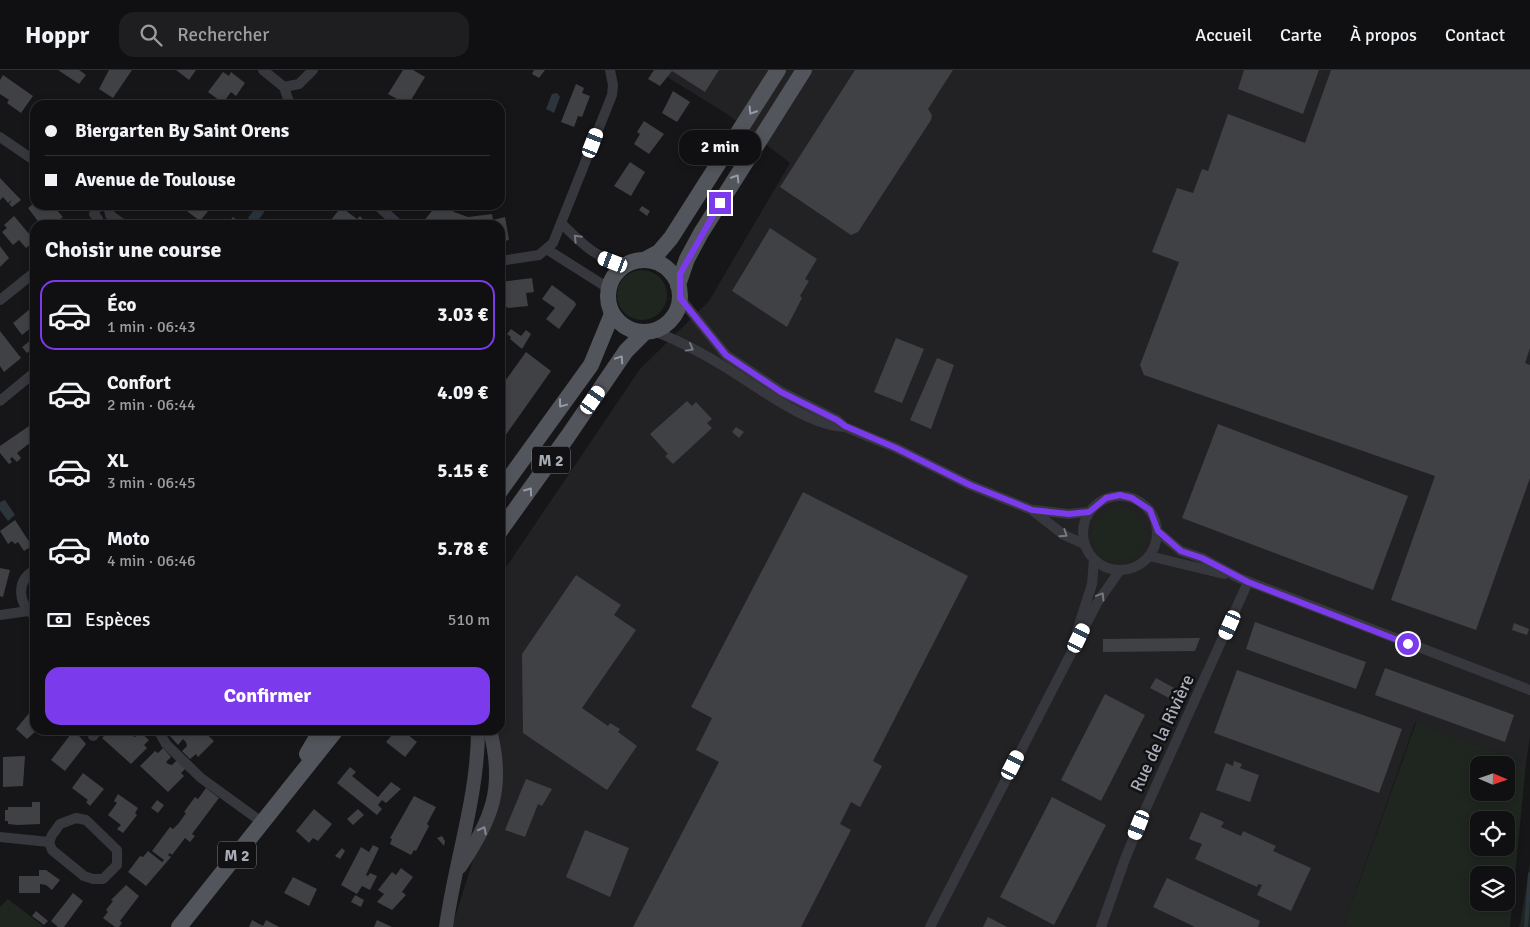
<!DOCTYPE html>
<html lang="fr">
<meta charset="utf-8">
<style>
body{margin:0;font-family:Signika,sans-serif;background:#1e1e20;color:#f1f3f6;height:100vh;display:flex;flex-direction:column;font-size:19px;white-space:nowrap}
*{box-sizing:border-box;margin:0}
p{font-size:16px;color:#9c9d9f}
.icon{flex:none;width:28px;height:28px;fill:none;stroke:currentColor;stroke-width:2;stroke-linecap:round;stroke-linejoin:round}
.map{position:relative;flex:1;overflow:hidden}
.panel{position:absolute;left:30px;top:150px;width:475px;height:515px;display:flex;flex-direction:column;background:#101012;border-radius:15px;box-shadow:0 2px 8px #0003,0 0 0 1px #303032}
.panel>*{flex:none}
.hud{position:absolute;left:30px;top:30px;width:475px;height:110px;border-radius:15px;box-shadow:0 2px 8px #0003,0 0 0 1px #303032;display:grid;align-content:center;height:110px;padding:0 15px;background:#101012}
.needle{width:32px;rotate:92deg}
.controls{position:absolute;left:1470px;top:686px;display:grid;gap:10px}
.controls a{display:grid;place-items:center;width:45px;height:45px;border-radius:10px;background:#101012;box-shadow:0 2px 8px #0003,0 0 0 1px #303032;font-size:25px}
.end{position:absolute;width:22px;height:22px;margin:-11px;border:6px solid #7c3aed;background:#fff;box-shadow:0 0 0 2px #fff}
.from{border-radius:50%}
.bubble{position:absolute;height:35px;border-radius:15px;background:#101012;box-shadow:0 2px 8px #0003,0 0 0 1px #303032;font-size:16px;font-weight:700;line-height:35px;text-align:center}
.car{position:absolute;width:15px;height:30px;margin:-15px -8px;border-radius:6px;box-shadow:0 0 4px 1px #0007;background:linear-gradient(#fff 24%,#345 0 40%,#fff 0 76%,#345 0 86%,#fff 0)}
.hud b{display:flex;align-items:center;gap:18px;height:48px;font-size:19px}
.hud b+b{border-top:1px solid #303032}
.hud i{width:12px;height:12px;background:#f1f3f6}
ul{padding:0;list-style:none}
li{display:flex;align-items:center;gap:15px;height:70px;margin:0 10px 8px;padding:0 5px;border:2px solid transparent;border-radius:15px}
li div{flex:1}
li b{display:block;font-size:19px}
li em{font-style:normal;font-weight:700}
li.active{border-color:#7c3aed}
li>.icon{width:45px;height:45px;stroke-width:1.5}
h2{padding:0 15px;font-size:22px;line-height:60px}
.pay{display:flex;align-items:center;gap:12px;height:55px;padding:0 15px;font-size:19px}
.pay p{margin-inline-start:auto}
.action{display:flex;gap:10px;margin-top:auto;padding:10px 15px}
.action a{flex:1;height:58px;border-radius:15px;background:#7c3aed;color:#fff;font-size:20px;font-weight:700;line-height:58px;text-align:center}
header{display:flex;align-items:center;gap:30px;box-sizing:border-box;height:70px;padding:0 25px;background:#101012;border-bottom:1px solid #303032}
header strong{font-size:24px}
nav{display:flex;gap:28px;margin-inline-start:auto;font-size:18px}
.search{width:350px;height:45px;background:#1e1e20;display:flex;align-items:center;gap:12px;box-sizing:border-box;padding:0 18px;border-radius:15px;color:#9c9d9f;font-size:19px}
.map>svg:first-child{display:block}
.built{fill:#222225}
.green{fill:#1e261f;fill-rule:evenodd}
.water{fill:#2c353c}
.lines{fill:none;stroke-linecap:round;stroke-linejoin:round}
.stream{stroke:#2c353c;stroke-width:4}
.building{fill:#404145}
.street{stroke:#37383d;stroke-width:10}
.secondary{stroke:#45474d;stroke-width:14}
.primary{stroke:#53555c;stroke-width:16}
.oneway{stroke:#979ba6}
.oneway2{stroke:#757881}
.oneway3{stroke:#858993}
.route{stroke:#7c3aed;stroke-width:6}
.labels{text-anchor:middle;stroke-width:5;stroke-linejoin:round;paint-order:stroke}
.shield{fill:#111113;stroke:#7b7e86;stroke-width:1}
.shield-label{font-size:16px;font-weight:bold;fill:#a8adb8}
.street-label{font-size:18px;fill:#a8adb8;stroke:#111113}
</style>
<header>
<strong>Hoppr</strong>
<div class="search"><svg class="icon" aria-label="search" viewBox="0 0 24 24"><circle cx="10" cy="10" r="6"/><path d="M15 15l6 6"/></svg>Rechercher</div>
<nav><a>Accueil</a><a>Carte</a><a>À propos</a><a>Contact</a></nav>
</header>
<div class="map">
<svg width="1530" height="857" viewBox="0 0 1530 857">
<rect width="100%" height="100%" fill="#161618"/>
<path class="built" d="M656,0H1530V667L1526,693L1415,653L1343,857H452L495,720L494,660H500V506L640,299L709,231L790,93L727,44Z"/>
<g class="green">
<circle cx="642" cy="225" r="25"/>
<circle cx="1119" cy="465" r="27"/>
<path d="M1416,653L1526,693L1510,857H1343ZM1479,695H1506V722H1479ZM1479,750H1506V778H1479ZM1479,805H1506V832H1479Z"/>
<path d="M1530,793V857H1519L1521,850Z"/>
<path d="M8,829L44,857H0V837Z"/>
</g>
<g class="water">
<path d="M557,23L560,27L554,43L546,39L552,24Z"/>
<path d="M257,135L268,136L256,154L248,148Z"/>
<path d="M5,430L15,445L8,451L0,440V432Z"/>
</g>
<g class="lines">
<path class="stream" d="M1526,857L1530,804"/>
</g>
<g class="building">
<path d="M58,0H79L86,5L79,14Z"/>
<path d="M109,0H132L113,28L99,19Z"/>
<path d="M176,0H196L189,10Z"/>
<path d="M403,0H413L425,7L408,35L388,24Z"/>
<path d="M534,0H545L539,8L532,4Z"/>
<path d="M654,0H719L705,22L672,1L660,16L648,9Z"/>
<path d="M855,0H953L928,39L932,45L931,50L858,162L851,165L780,117Z"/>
<path d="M1244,0H1319L1303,44L1238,19Z"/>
<path d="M1331,0H1530V278L1525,293L1530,295V408L1476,560L1391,530L1435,406L1144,305L1140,295L1179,192L1152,182L1177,118L1193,123L1202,99L1208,101L1228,44L1305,73Z"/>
<path d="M223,2L229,6L231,2L245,13L236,26L231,22L223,33L208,22Z"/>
<path d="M3,5L33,26L21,43L7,33L9,30L0,24V10Z"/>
<path d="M576,14L584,18L582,23L590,26L582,47L578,46L574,57L561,52Z"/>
<path d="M673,21L690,32L677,52L662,43Z"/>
<path d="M644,51L664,64L649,84L634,74L640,64L637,62Z"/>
<path d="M630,92L645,102L631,126L614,116Z"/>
<path d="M0,108L21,130L12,137L9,134L12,130L8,133L3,127L0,130Z"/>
<path d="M35,132V135H44L49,141L54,137L63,147L53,155H41L28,138Z"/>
<path d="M179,135H213L200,151Z"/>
<path d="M437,135H447L454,142L468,147L492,144L493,150L505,147L509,170L500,172V155H424L422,153Z"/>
<path d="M642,136L650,141L647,146L639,140Z"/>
<path d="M341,137L357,149L360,146L368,155H330L328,154Z"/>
<path d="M14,146L35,171L26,178L19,170L13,175L2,162L7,158L4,155Z"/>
<path d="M233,147L244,155H226Z"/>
<path d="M770,158L817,189L805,209L809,211L800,226L802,228L787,257L732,221Z"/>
<path d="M0,176L9,188L0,197Z"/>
<path d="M532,208L534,222L526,223L528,236L508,238L504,235L501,212Z"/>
<path d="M552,215L575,232L576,235L559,259L546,249L555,238L542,229Z"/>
<path d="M30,239L35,246V261L32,257L22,265L13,253Z"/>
<path d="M511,259L521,266L526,260L531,264L522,279L510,269L511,267L507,264Z"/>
<path d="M0,261L21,288L4,302L0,296Z"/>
<path d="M896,268L924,279L902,333L874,322Z"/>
<path d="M31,270L35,277L27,283L22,277Z"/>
<path d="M526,282L551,301L500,373V318Z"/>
<path d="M937,288L954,295L931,359L910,350Z"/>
<path d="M687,331L692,336L696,332L712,349L707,353L712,358L673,394L665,386L668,384L650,364Z"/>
<path d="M32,354L35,358V377L31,372L17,383L21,388L17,392L12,387L10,389L12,392L9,394L0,383V376Z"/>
<path d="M1218,354L1408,426L1373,520L1182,448Z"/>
<path d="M736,357L744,362L739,368L732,362Z"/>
<path d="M803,422L968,506L873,691L882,696L860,737L851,732L840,754L851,760L801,857H633L719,692L696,680L712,648L691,637Z"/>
<path d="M15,450L32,476L24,481L18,472L15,474L12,471L8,474L0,461Z"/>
<path d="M31,460L35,461V475L29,466L33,463Z"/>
<path d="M0,498L10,500L3,527L0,526Z"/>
<path d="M576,505L621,535L614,545L636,560L582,638L608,656L610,653L620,659L618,662L637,676L607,720L523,663L522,584Z"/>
<path d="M1255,552L1366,592L1356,619L1246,579Z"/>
<path d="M1514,553L1529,559L1527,565L1512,560Z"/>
<rect x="31" y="568" width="4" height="17"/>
<path d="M1200,568L1195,581L1103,582V569Z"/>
<path d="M1385,598L1514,645L1505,672L1375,625Z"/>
<path d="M1237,600L1402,659L1379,723L1214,663Z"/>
<path d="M1156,608L1174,618L1169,628L1150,618Z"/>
<path d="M1105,624L1145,645L1101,731L1061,710Z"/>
<path d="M35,636L37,660L27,669L16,659Z"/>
<path d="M74,660L86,674L65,701L51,690Z"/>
<path d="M110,660H133L129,664L135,667L140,662L149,670L144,675L147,678L131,694L102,668Z"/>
<path d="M174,660H202L214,671L198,687L196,684L190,689L182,681L187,676L186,672L183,669L178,675L170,666Z"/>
<path d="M396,660H402L417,672L405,687L386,672Z"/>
<path d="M163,678L171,687L166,692L168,694L172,695L177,690L186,698L181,703L184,706L168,722L140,696L155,681L158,683Z"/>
<path d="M25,686L23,716L3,717V687Z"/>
<path d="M1234,691L1242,694L1240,698L1259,705L1250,732L1216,720L1226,693L1233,696Z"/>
<path d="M350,697L356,702L352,706L378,727L391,712L401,719L386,733L382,730L378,735L382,739L377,745L337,713Z"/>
<path d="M83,703L104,719L90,736L86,732L88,730L72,718Z"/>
<path d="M526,709L552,719L542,736L538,734L525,767L505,760Z"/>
<path d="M206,718L219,728L192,764L195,766L190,772L185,768L172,785L170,783L168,785L171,787L146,816L128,802L140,786L143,787L148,781L162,792L164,790L152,781L170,757L173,759L179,753L186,743L184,742L195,727L198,729Z"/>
<path d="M118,724L138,738L135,743L137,745L123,763L117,759L121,755L108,745L117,733L114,731Z"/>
<path d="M414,726L436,737L427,754L429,756L416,781L414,780L411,785L390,774L392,769L390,768Z"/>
<path d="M1052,727L1106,755L1054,855L1000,827Z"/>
<path d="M157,730L164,735L158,743L151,738Z"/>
<path d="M32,732H40V754L18,755L8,754V751H5V740H8V737H32Z"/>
<path d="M314,739L332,754L318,771L313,768L309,773L296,761Z"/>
<path d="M358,739L364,745L353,755L347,749Z"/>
<path d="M1201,742L1224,752L1221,757L1241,766L1243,761L1276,776L1273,781L1311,798L1291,841L1257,825L1262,815L1258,814L1257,817L1195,789L1202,774L1189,769Z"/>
<path d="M585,760L629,778L610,827L566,807Z"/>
<path d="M442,766L445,771L444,776L437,768Z"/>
<path d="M373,775L379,778L366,805L368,806L370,803L377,806L370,820L362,816L357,824L341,815L361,777L369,782Z"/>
<path d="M342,778L345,781L340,789L335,786Z"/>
<path d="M401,798L413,807L402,822L406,825L392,840L377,832L384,824L378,820L392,802L396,805Z"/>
<path d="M39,800H46L60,810L52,820L46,815L40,814V823H19V806H39Z"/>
<path d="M293,807L317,819L309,836L284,823Z"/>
<path d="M1167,808L1260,851L1258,857H1195L1153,837Z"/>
<path d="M126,815L139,826L120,851L122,853L119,857H115L103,848L108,842L106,840L113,831L111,830Z"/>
<path d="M73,823L83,831L64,857H58L51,851Z"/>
<path d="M355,825L364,830L361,837L351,832Z"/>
<path d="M36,841L48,851L44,855L32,846Z"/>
<path d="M988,847L1007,857H983Z"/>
<path d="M252,850L263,856L266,850L279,857H249Z"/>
<path d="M377,850L392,857H374Z"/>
</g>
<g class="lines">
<g class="street">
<path d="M263,0L284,17L290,35"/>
<path d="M284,17L299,14L313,0"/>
<path d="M0,67L35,91"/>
<path d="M377,135L399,155"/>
<path d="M98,149L94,144L96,138L104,135L109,139L110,145L124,155"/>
<path d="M561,153C583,174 595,189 626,194"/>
<path d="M548,180L608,218"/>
<path d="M500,191L539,185L553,173L612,25L613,15L610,0"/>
<path d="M680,228L726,285L780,321L837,350L845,357L896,378L970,415L1032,440L1064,465L1084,474"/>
<path d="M0,230L35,202"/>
<path d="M653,261C679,270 702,283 725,297C758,317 806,355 845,357"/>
<path d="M0,331L35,302"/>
<circle cx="1120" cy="463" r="37"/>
<path d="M1035,440L1069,444L1089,442"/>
<path d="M1157,461L1181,481L1202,488L1239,508L1530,620"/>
<path d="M1149,486L1224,504"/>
<path d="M35,500C15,511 18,534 35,546"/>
<path d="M0,545L28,541"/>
<path d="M1077,561L1092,514L1094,490"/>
<path d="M158,660L166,674L201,708L263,753"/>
<path d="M93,666L98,660"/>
<path d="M76,748L86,750L117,780V795L103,809H93L84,806L52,780L49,772L52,765L60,754Z"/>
<path d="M0,767L49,772"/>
<path d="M930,857L1097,533L1120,500"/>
<path d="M1101,857L1125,789L1146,738L1248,512"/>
</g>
<g class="secondary">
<path d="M460,797C492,748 505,719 490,660"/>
<path d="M446,857C455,791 478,727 478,660"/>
</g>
<g class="primary">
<path d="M646,189L659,182L671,168L778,0"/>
<circle cx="644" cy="226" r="36"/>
<path d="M678,215L687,189L701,163L804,0"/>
<path d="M500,421L591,295L612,244"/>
<path d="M500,461L568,366L626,281L644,263"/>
<path d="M307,684L321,660"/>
<path d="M179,857L336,660"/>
</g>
</g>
<defs><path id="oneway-chevron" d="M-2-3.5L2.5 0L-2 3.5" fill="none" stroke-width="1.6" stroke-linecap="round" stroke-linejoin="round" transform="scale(1.25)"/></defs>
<g class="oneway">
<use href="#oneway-chevron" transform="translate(752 41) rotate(122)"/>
<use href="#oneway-chevron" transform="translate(736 108) rotate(-58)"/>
<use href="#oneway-chevron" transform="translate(620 289) rotate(-56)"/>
<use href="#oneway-chevron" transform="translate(562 334) rotate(127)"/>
<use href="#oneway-chevron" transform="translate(529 421) rotate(-54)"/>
</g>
<g class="oneway2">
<use href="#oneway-chevron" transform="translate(577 168) rotate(-135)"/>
<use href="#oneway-chevron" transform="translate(690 278) rotate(29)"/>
<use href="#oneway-chevron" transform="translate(1064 464) rotate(34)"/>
<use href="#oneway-chevron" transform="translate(1101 526) rotate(-59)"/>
</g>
<use class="oneway3" href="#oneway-chevron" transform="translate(483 760) rotate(-63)"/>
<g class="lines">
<path class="route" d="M720,133L680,204V228L726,285L781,322L837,350L845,356L896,378L970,415L1032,440L1069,444L1089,442L1106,428L1120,425L1132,428L1150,440L1158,461L1181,481L1202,488L1248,512L1408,574"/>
</g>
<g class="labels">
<g class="shield">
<rect x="532" y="376.5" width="38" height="27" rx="4"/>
<rect x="218" y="771.5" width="38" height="27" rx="4"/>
</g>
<g class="shield-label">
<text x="551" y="396">M 2</text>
<text x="237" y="791">M 2</text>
</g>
<g class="street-label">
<text transform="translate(1162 663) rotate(-65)" y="6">Rue de la Rivière</text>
</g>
</g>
</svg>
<div class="controls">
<a><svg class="needle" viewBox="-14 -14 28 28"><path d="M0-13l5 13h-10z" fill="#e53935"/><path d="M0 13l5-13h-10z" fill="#9c9d9f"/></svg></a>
<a><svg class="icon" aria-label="locate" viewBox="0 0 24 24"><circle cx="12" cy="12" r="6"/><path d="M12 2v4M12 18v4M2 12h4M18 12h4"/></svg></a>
<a><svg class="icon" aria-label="layers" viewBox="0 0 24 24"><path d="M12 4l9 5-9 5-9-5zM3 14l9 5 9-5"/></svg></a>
</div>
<i class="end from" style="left:1408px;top:574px"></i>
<i class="end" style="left:720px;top:133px"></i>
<div class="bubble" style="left:679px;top:60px;width:82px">2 min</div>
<i class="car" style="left:593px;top:73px;rotate:21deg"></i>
<i class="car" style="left:613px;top:192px;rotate:291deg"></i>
<i class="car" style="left:593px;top:330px;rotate:35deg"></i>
<i class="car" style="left:1230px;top:555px;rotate:204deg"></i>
<i class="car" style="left:1079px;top:568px;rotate:26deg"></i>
<i class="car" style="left:1013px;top:695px;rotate:27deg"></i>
<i class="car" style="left:1139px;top:755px;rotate:202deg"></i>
<div class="hud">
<b><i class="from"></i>Biergarten By Saint Orens</b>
<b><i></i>Avenue de Toulouse</b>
</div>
<section class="panel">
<h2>Choisir une course</h2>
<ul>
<li class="active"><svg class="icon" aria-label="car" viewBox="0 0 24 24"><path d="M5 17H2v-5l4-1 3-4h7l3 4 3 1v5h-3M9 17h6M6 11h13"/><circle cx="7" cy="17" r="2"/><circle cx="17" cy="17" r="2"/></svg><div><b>Éco</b><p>1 min · 06:43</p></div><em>3.03 €</em></li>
<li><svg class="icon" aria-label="car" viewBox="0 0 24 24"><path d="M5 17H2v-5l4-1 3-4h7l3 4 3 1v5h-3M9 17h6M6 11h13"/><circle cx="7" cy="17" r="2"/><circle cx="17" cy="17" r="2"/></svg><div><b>Confort</b><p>2 min · 06:44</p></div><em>4.09 €</em></li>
<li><svg class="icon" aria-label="car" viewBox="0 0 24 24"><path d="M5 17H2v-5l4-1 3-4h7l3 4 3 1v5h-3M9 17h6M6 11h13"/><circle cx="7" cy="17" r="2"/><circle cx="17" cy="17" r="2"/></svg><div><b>XL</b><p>3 min · 06:45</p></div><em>5.15 €</em></li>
<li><svg class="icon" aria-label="car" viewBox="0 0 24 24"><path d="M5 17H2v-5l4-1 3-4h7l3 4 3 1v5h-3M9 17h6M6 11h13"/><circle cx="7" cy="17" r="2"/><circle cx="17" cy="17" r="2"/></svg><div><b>Moto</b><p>4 min · 06:46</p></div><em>5.78 €</em></li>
</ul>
<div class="pay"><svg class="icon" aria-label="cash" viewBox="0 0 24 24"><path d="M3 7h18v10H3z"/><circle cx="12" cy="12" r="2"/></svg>Espèces<p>510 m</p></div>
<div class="action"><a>Confirmer</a></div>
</section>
</div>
